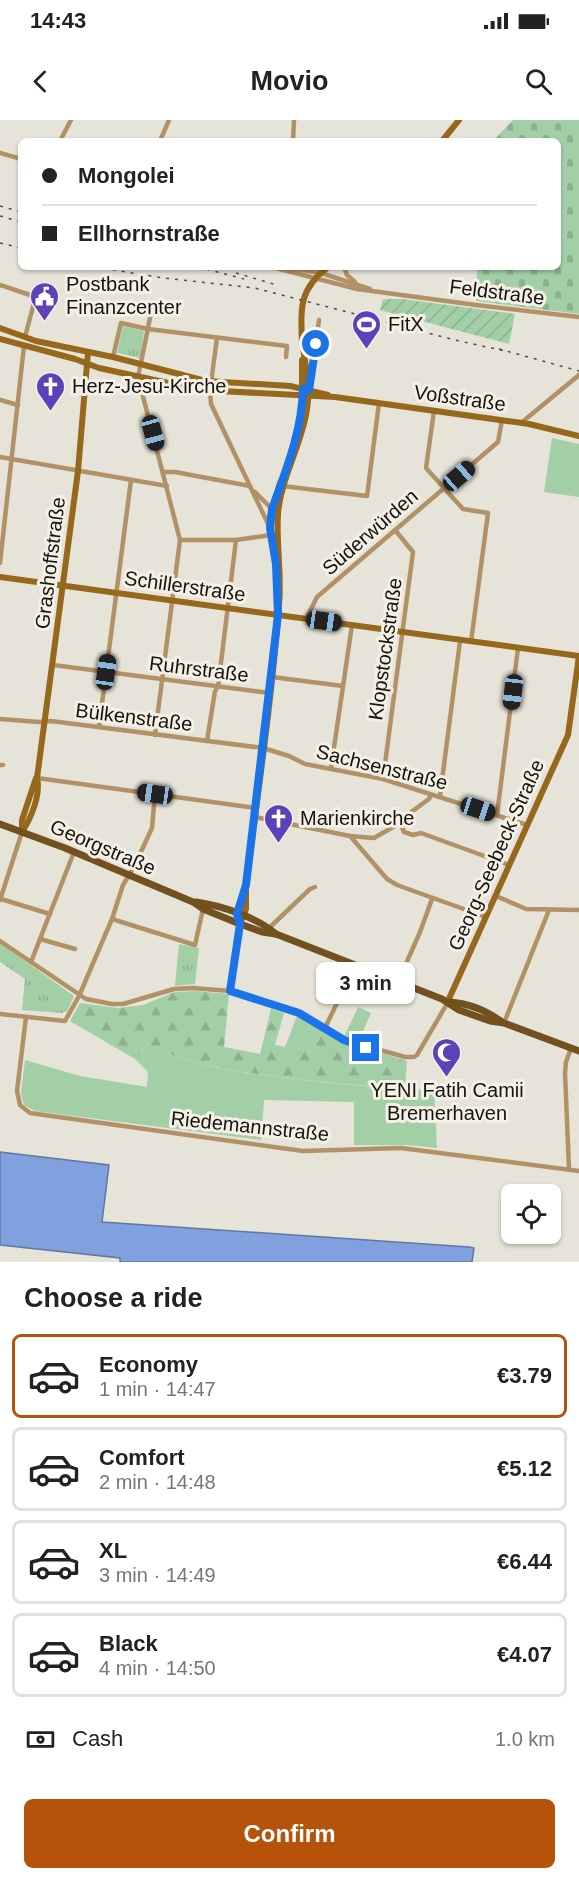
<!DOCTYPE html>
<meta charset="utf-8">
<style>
body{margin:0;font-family:Arial,sans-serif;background:#f6f6f6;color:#222;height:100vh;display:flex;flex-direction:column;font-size:22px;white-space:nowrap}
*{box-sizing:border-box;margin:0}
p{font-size:20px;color:#767676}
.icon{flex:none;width:33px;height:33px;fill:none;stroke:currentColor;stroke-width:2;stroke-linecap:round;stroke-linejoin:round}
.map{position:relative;height:1142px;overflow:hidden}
.side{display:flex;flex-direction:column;background:#fff;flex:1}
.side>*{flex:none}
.top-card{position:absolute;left:18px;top:18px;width:543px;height:132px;border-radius:9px;box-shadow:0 2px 4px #0004;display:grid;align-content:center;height:132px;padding:0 24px;background:#fff}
.fabs{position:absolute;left:501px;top:1064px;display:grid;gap:12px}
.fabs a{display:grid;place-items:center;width:60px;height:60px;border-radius:9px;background:#fff;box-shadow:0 2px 4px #0004;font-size:30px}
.end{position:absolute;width:27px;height:27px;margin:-14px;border:8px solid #1a73e8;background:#fff;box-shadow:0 0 0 3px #fff}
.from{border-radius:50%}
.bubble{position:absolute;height:42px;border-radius:9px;background:#fff;box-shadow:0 2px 4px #0004;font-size:20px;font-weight:800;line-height:42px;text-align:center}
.car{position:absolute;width:18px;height:36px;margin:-18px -9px;border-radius:8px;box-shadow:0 0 4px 2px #0007;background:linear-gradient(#222 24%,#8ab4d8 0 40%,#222 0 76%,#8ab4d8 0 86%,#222 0)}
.top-card b{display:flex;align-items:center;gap:21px;height:57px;font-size:22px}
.top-card b+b{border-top:2px solid #e0e0e0}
.top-card i{width:15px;height:15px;background:#222}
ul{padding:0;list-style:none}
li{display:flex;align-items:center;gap:18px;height:84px;margin:0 12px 9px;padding:0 12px;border:3px solid #e0e0e0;border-radius:9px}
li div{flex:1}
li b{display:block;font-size:22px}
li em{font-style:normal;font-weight:800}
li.current{border-color:#b45309}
li>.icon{width:54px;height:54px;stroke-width:1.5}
h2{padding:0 24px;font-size:27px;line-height:72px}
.pay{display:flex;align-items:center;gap:15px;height:66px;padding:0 24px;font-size:22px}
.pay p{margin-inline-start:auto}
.cta{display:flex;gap:12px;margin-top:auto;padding:12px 24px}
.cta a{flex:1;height:69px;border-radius:9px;background:#b45309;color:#fff;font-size:24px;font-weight:800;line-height:69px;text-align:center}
.status{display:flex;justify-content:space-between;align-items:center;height:42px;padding:0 30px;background:#fff;direction:ltr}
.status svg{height:16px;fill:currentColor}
header{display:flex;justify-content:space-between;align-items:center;height:78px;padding:0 24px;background:#fff;font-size:27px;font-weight:800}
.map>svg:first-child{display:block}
.grass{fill:#a3cfa7}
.forest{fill:url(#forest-firs)}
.cemetery{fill:url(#cemetery-stones)}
.park{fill:url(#park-tufts)}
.garden{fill:url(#garden-furrows)}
.water{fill:#80a1dd;stroke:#6077a0;stroke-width:1.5}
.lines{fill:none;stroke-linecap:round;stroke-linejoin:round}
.street{stroke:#b19166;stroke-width:4.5}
.secondary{stroke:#96681c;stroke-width:6}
.primary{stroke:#72511f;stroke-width:7}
.rail{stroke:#4f4e48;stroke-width:1.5;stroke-dasharray:3 6;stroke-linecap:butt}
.route{stroke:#1a73e8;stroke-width:8}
.labels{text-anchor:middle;stroke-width:6;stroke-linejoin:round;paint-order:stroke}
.poi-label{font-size:20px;fill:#151410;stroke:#f4f0e5;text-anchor:start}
.street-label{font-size:20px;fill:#151410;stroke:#f4f0e5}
</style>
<div class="status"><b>14:43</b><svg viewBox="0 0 49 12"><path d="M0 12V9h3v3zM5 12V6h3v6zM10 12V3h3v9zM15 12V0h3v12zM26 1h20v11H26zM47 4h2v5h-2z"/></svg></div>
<header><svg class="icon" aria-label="back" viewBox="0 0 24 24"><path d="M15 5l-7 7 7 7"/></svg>Movio<svg class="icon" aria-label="search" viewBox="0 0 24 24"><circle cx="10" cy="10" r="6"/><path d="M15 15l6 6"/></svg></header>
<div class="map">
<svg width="579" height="1142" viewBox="0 0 579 1142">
<defs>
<pattern id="forest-firs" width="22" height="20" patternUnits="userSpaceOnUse" patternTransform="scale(1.5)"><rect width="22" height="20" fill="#a3cfa7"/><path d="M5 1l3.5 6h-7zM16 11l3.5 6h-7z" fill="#8bb18f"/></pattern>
<pattern id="cemetery-stones" width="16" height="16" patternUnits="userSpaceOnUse" patternTransform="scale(1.5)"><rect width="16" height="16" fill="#a3cfa7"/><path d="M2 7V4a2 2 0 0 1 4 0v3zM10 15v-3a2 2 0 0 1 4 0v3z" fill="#8bb18f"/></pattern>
<pattern id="park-tufts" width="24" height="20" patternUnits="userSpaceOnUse" patternTransform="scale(1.5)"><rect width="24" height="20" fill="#a3cfa7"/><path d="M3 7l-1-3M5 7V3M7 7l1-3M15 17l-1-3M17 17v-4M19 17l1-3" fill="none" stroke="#8bb18f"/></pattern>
<pattern id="garden-furrows" width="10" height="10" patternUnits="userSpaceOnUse" patternTransform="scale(1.5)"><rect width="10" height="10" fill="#a3cfa7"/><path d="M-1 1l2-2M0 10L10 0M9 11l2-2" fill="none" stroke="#8bb18f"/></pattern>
</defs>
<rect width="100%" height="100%" fill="#e6e3d8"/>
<g class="grass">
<path d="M552,318L579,324V377L544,372Z"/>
<path d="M358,887L371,893L360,918L353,915L350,920L344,917Z"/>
<path d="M297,896L324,910L311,932L285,927Z"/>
<path d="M147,924C192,947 239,952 289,958C337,964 385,968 434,971L437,1028L407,1025H354V982L264,980L261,1020L35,991L24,985L21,973L25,940L80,956L147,967L148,952L135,939Z"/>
</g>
<path class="forest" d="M196,871L229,874L224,927L260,934L271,889L284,893L275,925L311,932L324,910L342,921L407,941L405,969C364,966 322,962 281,957C234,951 190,946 147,924L135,939L70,901L80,883L118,888L143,885L175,872Z"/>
<path class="cemetery" d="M513,0H579V194L476,181L477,147H558V21H493Z"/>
<g class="park">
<path d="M123,206L144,211L140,238L117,233Z"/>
<path d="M0,823L74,876L67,891L62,893L22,890L25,859L0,842Z"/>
<path d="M179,824L199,828L195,864L175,866Z"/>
</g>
<path class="garden" d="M383,179H402L515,194L509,224L380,190Z"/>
<path class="water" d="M0,1032L109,1045L102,1102L469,1127L474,1128L472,1142H120V1138L0,1125Z"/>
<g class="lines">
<g class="street">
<path d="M60,21L71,0"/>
<path d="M160,21L169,0"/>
<path d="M293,21L294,0"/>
<path d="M0,33L21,39"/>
<path d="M272,147L357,169L476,185L579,197"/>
<path d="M284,147L321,153L370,169"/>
<path d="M344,147L347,155L355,162"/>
<path d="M0,165L33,176L35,179L25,217"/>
<path d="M152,188L138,257L180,420L155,615"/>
<path d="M217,218L210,270L211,284L269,406"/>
<path d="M113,237L121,203L148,209L287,226L286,237"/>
<path d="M310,267L319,200"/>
<path d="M0,280L18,285"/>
<path d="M434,291L426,348L463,389L488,393L471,522"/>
<path d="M521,303L579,255"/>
<path d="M0,337L167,366"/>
<path d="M164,352H175L250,366"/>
<path d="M282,366L367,376L379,283"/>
<path d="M255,372L273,390"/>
<path d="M180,420H236L271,415"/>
<path d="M0,443L24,226"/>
<path d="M306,499L317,477L498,322L502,300"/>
<path d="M53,545L270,573"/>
<path d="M272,557L343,566"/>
<path d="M0,599L39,602L51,601L263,628L289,636L305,644L383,659L527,705"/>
<path d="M99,607L131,360"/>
<path d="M207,621L215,571L218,567L236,420"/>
<path d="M0,645H3"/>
<path d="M331,648L352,505"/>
<path d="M37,658L256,688"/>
<path d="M383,659L413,432L395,410"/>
<path d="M440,676L460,521"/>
<path d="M497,695L518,528"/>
<path d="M255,697L350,716L374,718L400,703L407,695L429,679L431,675"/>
<path d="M400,703L404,712L413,715L421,713L509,745"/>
<path d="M350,716L387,759L397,765L486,797"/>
<path d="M496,776L526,789L579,790"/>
<path d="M1,779L50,794"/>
<path d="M0,780L22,712"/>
<path d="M112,799L195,825L203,789"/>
<path d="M269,808L310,769L315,767"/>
<path d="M40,819L75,829"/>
<path d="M0,821L86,879L112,884H123L174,869L193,868L230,871L306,896L344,920L405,937H414L417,935L448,882"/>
<path d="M31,842L74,732"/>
<path d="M398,862L420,812L432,779"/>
<path d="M230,871L240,804"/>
<path d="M0,894L65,901L79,876L112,799L123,765L134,747L152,708L155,674"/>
<path d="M26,897L17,971L20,985L30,993L303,1031L401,1028L579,1051"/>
<path d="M504,903L549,790"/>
<path d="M325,908L355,845"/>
<path d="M569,1049L565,953L566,942L571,928"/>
</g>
<g class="secondary">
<path d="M442,21L459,0"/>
<path d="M0,208L36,221L113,237L206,261L290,266L328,275"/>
<path d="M0,219L75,239L99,248L201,270L335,277L529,304L579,316"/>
<path d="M302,224C301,189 298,170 328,147"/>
<path d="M296,316L302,292V240"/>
<path d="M277,449L270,408V398L280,363"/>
<path d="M0,457L579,536"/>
<path d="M22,711V700L36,658"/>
<path d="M22,712C31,698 41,675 37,658L78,351L88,232"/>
<path d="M238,796L244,771"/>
<path d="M240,804L246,789V765C258,672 272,578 279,485C282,454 276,424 278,394C281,357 302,325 307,289C311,266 305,244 302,221"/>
<path d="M448,881L568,615L579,536"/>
</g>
<g class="primary">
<path d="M0,704L65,728L193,782L203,789L240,804L262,812L276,814L442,879L459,890L490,901L504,903L579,931"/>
<path d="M196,782C223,786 256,797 276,814"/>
<path d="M449,882C468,883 487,891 502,902"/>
</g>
<g class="rail">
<path d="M0,86L21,92"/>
<path d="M0,96L21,102"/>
<path d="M0,123L21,128"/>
<path d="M95,147L164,158L255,168L455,220L505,231"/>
<path d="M198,147L244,159"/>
<path d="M236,153L277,165"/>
<path d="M499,229L579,251"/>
</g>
</g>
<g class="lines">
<path class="route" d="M316,224L309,270L303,269C302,311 286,350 272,389L270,408L276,444L278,495L246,765L237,794L240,804L230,871L299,893L344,920L366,928"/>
</g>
<defs>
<symbol id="civic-pin" viewBox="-11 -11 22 30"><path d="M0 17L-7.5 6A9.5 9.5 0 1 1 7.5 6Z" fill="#5c41b9" stroke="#f4f0e5"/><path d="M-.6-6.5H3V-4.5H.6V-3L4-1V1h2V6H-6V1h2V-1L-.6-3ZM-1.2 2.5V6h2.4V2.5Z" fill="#fff"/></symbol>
<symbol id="stadium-pin" viewBox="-11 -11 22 30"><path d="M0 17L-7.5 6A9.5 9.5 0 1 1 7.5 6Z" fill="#5c41b9" stroke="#f4f0e5"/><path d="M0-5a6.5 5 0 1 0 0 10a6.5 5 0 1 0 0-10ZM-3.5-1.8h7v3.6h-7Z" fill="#fff"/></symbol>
<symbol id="church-pin" viewBox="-11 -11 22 30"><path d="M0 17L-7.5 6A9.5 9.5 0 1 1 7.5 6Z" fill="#5c41b9" stroke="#f4f0e5"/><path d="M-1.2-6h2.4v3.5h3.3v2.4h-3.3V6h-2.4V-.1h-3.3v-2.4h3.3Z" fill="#fff"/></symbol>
<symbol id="mosque-pin" viewBox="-11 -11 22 30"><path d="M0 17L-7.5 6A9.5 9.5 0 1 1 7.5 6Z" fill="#5c41b9" stroke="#f4f0e5"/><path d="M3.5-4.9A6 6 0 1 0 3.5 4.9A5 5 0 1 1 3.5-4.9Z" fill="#fff"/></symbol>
</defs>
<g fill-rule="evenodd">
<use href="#civic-pin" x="28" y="160" width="33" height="45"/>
<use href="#stadium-pin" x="350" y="188" width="33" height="45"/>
<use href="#church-pin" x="34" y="250" width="33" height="45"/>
<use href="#church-pin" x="262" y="682" width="33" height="45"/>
<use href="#mosque-pin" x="430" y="916" width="33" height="45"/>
</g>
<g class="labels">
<g class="poi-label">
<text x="66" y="171">Postbank<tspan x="66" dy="23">Finanzcenter</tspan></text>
<text x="388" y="211">FitX</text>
<text x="72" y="273">Herz-Jesu-Kirche</text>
<text x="300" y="705">Marienkirche</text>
<text x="447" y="977" text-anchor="middle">YENI Fatih Camii<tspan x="447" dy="23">Bremerhaven</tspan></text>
</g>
<g class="street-label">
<text transform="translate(497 172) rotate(7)" y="7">Feldstraße</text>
<text transform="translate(460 278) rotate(8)" y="7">Voßstraße</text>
<text transform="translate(370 412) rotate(-41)" y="7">Süderwürden</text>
<text transform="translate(50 443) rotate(-83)" y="7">Grashoffstraße</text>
<text transform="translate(185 466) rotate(8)" y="7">Schillerstraße</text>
<text transform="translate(385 529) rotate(-82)" y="7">Klopstockstraße</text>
<text transform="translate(199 549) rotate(7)" y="7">Ruhrstraße</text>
<text transform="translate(134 597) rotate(7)" y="7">Bülkenstraße</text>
<text transform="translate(382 647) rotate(14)" y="7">Sachsenstraße</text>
<text transform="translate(103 727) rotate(23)" y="7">Georgstraße</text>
<text transform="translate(496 735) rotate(-66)" y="7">Georg-Seebeck-Straße</text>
<text transform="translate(250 1006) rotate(6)" y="7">Riedemannstraße</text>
</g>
</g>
</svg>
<div class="fabs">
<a><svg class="icon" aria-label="locate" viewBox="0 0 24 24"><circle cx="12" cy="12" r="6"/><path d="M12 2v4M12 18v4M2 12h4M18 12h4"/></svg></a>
</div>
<i class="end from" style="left:316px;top:224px"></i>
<i class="end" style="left:366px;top:928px"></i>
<div class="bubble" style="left:316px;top:842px;width:99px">3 min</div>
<i class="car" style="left:153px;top:313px;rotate:165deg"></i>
<i class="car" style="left:459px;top:356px;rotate:49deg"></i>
<i class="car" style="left:324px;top:501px;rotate:98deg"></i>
<i class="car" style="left:106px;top:552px;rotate:8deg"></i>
<i class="car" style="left:513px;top:572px;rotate:187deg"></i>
<i class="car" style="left:155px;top:674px;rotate:278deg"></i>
<i class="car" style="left:478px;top:689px;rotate:108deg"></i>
<div class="top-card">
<b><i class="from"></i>Mongolei</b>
<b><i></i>Ellhornstraße</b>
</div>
</div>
<section class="side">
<h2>Choose a ride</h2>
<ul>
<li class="current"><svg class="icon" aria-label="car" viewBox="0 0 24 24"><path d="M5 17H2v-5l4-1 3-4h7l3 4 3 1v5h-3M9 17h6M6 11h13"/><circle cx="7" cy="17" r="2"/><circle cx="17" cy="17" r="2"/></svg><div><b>Economy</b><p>1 min · 14:47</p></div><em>€3.79</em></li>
<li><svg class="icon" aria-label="car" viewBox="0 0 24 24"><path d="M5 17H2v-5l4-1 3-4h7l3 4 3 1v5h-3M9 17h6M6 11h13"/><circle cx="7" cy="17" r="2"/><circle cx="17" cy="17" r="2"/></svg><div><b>Comfort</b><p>2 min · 14:48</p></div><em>€5.12</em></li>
<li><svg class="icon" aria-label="car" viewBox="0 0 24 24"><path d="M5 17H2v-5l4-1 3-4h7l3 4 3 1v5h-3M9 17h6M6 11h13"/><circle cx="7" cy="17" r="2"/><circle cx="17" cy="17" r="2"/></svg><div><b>XL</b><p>3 min · 14:49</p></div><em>€6.44</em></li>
<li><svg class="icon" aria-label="car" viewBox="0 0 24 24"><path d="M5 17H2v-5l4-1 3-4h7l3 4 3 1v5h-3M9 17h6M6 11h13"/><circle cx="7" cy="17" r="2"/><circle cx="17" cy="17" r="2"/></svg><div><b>Black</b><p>4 min · 14:50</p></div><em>€4.07</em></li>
</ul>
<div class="pay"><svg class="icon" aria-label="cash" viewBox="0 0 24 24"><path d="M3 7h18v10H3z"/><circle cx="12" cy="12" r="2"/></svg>Cash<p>1.0 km</p></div>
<div class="cta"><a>Confirm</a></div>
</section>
